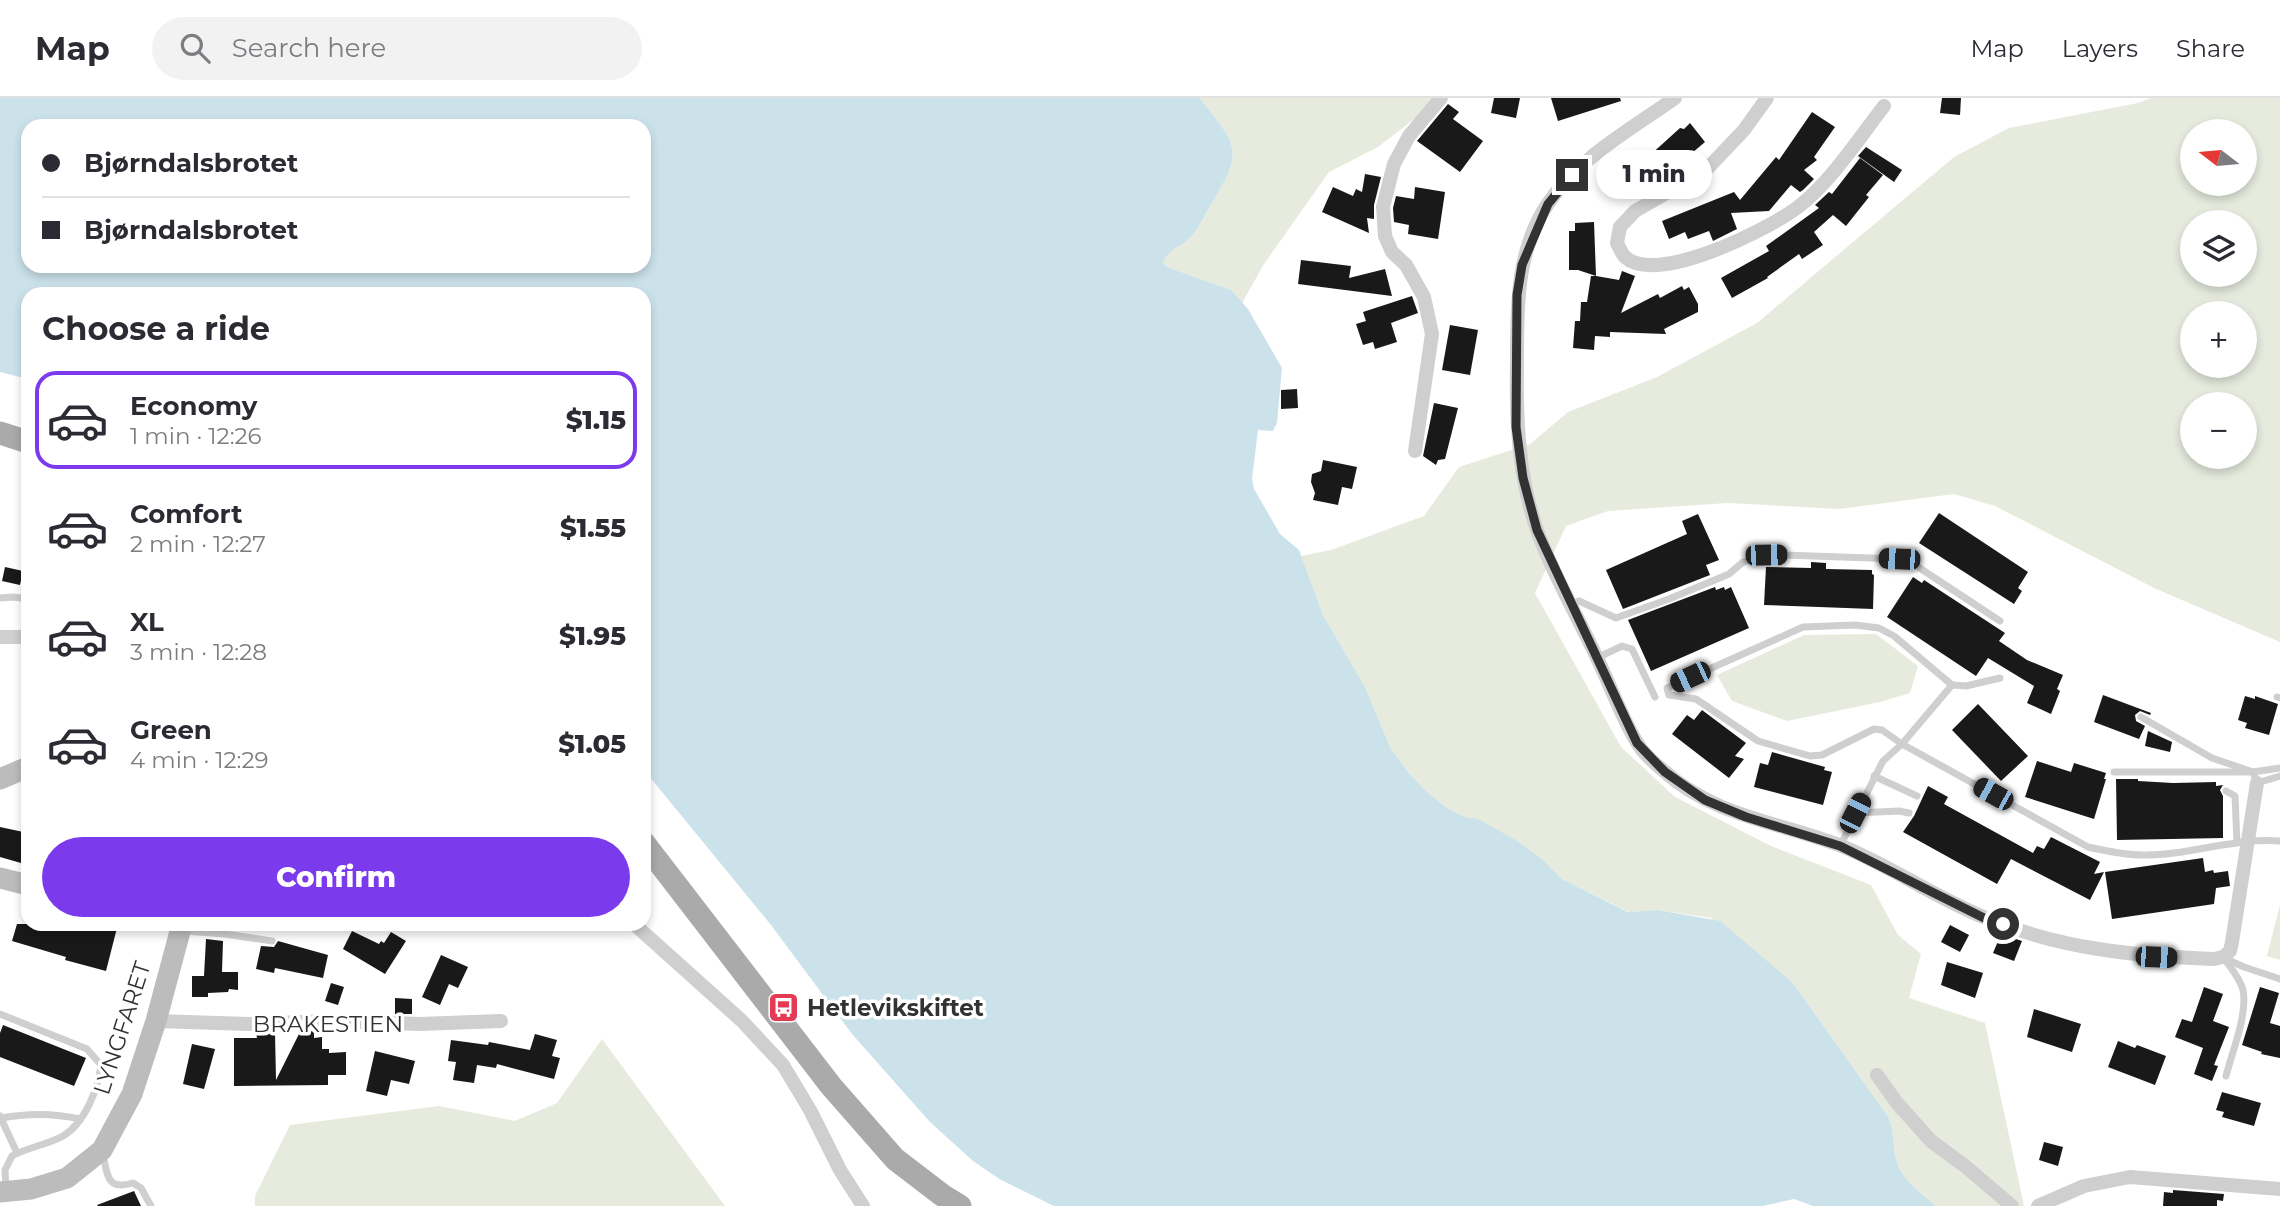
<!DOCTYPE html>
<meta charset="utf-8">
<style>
body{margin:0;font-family:Montserrat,sans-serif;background:#f2f2f3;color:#2b2b33;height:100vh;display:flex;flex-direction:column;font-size:26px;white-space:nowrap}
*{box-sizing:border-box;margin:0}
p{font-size:23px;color:#7c7c81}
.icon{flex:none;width:38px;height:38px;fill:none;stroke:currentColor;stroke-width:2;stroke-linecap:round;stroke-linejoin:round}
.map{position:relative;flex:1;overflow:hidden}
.details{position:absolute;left:21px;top:189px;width:630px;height:644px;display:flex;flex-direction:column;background:#fff;border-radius:21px;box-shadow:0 4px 10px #0003}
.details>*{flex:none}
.guide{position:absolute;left:21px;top:21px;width:630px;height:154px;border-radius:21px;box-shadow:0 4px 10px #0003;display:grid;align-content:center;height:154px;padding:0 21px;background:#fff}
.needle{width:46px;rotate:286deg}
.fabs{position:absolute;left:2180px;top:21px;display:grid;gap:14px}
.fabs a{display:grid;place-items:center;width:77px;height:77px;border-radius:50%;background:#fff;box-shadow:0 4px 10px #0003;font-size:35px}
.end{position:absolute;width:32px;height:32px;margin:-16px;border:9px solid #323232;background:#fff;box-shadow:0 0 0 4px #fff}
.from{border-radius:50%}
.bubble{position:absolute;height:49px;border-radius:24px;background:#fff;box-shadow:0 4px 10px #0003;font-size:23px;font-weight:800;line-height:49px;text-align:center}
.car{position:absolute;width:21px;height:42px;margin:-21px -10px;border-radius:9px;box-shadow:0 0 5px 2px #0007;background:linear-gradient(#222 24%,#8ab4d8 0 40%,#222 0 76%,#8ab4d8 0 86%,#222 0)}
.guide b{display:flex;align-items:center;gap:24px;height:66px;font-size:26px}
.guide b+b{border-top:2px solid #e1e1e2}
.guide i{width:18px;height:18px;background:#2b2b33}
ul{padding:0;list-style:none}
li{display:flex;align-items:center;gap:21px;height:98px;margin:0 14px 10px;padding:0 7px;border:4px solid transparent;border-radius:21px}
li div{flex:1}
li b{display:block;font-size:26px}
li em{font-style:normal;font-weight:800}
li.current{border-color:#7c3aed}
li>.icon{width:63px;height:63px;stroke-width:1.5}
h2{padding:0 21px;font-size:32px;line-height:84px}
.action{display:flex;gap:14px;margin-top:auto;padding:14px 21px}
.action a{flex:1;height:80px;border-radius:42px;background:#7c3aed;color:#fff;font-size:28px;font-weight:800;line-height:80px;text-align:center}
header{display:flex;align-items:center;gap:42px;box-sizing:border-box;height:98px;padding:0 35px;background:#fff;border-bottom:2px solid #e1e1e2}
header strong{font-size:33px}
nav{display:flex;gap:38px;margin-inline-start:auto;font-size:24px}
.search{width:490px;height:63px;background:#f2f2f3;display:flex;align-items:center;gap:18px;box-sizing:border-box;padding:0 24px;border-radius:38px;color:#7c7c81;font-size:26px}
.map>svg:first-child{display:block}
.green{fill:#e6ebde;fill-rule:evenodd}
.water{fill:#cce2eb;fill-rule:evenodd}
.building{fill:#191919}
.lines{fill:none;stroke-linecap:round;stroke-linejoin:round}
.lane{stroke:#cfcfcf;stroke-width:7}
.street{stroke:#cfcfcf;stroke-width:14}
.secondary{stroke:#bcbcbc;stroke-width:21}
.primary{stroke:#aaa;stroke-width:23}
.route{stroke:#323232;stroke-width:9}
.labels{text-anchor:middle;stroke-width:7;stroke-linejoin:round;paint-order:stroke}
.poi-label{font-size:23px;font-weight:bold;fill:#323232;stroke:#fff;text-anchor:start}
.street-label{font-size:23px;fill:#323232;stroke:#fff}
</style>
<header>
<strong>Map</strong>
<div class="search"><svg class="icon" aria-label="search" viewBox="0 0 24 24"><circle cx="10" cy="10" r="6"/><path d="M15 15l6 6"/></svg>Search here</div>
<nav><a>Map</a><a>Layers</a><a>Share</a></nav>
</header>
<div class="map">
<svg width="2280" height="1108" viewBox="0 0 2280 1108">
<rect width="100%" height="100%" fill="#fff"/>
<g class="green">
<path d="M1200,0H1432L1422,15L1378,49L1329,74L1264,166L1242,205L1231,192L1167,169L1163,165C1169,150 1180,150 1190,140C1199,131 1206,114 1213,103C1246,50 1235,46 1200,0Z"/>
<path d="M2151,0H2280V544L2154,490L1995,408L1954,396L1839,411L1728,405L1608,413L1566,428L1535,495L1621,649L1675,699L1771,748L1871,787L1898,837L1921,856L1909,900L1985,925L2024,1108H1936C1919,1093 1901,1082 1895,1058C1893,1045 1894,1034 1889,1020L1793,885L1711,820L1658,812L1629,814L1562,781L1542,761L1450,712L1427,694L1408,674L1391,651L1365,589L1323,517L1301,458L1331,452L1424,418L1459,369L1530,346L1568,314L1657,279L1757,225L1954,59L2009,30L2138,5ZM2193,33H2245V86H2193ZM2193,124H2245V177H2193ZM2193,215H2245V268H2193ZM2193,306H2245V359H2193Z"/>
<path d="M1876,536L1918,568L1910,595L1880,604L1787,623L1732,603L1717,577L1804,537Z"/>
<path d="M2280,807V862L2267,858Z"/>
<path d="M602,941L725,1108H255V1098L290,1027L439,1008L515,1023L557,1005Z"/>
</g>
<path class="water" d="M0,0H1200C1235,46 1246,50 1213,103C1206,114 1199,131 1190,140C1180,150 1169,150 1163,165L1167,169L1231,192L1248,211L1282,270L1277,325L1273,333L1258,332L1252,381L1254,391L1280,436L1299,452L1323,517L1365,589L1391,651L1408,674L1427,694L1450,712L1465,719L1478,721L1514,741L1542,761L1562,781L1628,814L1658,812L1720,823L1793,885L1889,1020C1894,1034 1893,1045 1895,1058C1901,1082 1919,1093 1936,1108H1813L1794,1101L1763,1108H1054L1001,1082L973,1063L930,1024L852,936L771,827L644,672V196H28V281L0,274ZM28,28H644V168H28Z"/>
<g class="building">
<path d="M1494,0H1520L1516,20L1491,15Z"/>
<path d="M1551,0H1620L1621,3L1558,23Z"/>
<path d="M1942,0H1961L1960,17L1940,15Z"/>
<path d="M1448,6L1459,14L1453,21L1483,43L1460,74L1417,43Z"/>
<path d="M1812,14L1835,29L1814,59L1817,62L1804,72L1814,81L1803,92L1800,94L1791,87L1769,113L1731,115L1737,131L1713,143L1709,133L1688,141L1685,134L1669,141L1662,123L1734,94L1740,102L1776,59L1779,62Z"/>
<path d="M1690,25L1705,44L1679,66L1677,64L1630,93L1617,73L1645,55L1648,59L1680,30L1684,31Z"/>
<path d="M1866,49L1902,72L1894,84L1858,58Z"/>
<path d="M1860,60L1883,77L1866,97L1869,99L1846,128L1833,117L1814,134L1823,147L1802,161L1799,156L1767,179L1768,180L1732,200L1721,180L1769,153L1766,148L1819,110L1815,107L1829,94L1832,96Z"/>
<path d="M1365,76L1381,79L1374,107V121L1367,120L1369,135L1322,114L1333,89L1353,98L1356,91L1362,94Z"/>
<path d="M1415,89L1445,94L1438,141L1408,136L1409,127L1394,124L1393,110L1396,98L1414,101Z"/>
<path d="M1594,124L1596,178L1619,182L1622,173L1635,178L1621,215L1658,196L1660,200L1682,188L1684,192L1689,189L1698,206V214L1664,231L1666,236L1610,234V239L1595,238L1594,252L1573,250L1575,223H1580L1581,204H1587L1591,178H1596L1578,172H1569V133H1575V125Z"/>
<path d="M1301,162L1351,168L1349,180L1385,171L1392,198L1298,186Z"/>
<path d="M1412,198L1418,215L1391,225L1397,244L1375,251L1373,244L1363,247L1356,226L1366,223L1363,214Z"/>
<path d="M1450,227L1478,232L1470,277L1442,272Z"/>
<path d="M1297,291L1298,310L1281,311V292Z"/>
<path d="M1434,305L1458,310L1445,361L1438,362L1436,367L1423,358Z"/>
<path d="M1323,362L1357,369L1352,391L1342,389L1338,407L1313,402L1315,395L1311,384L1312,376L1321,373Z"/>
<path d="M1939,415L2028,474L2018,490L2022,493L2014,506L1919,445Z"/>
<path d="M1698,416L1719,462L1706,467L1710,477L1623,511L1606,472L1687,436L1682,423Z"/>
<path d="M1811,464L1826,465V471L1872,472V476L1874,477L1873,511L1764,507L1766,469L1811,470Z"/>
<path d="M5,469L23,473L20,487L2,483Z"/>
<path d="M1913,479L1922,485L1924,482L2005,535L1999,543L2027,562L2063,577L2057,591L2060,593L2051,616L2027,605L2034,588L1988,560L1976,578L1887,519Z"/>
<path d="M1715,489L1716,492L1724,489L1725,492L1731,489L1749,530L1651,573L1628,522Z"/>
<path d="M2103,597L2151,615L2150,617L2140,613L2135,617L2136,623L2145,628L2139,641L2094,624Z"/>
<path d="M2245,598L2255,601V598L2278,606L2269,637L2245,630L2247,625L2238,622Z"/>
<path d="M1978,606L2028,658L2001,683L1952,632Z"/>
<path d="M1702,612L1746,645L1735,658L1744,661L1729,680L1672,636L1687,617L1694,622Z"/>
<path d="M2148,633L2172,644L2170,654L2145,648Z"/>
<path d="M1772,654L1825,669L1824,672L1832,674L1823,707L1754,689L1760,665L1768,667Z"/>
<path d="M2037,663L2071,674L2074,665L2106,675L2104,681H2106L2094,721L2025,699Z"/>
<path d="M2116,681H2138V683L2173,685L2216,684V688L2223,687L2220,692L2223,698V740L2117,742Z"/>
<path d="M1928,688L1948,699L1944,706L2033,755L2037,748L2044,751L2051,739L2100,764L2094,776L2104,774L2090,802L2011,761L1997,786L1903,734L1914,718Z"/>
<path d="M0,729L28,735V767L0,759Z"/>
<path d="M2203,760L2205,774L2213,772L2214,775L2228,773L2230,788L2216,790L2214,806L2112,821L2105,774Z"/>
<path d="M17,826H118L106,873L65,862L66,859L12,843Z"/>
<path d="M1950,827L1969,837L1960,854L1941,844Z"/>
<path d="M352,833L379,846L381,843L384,845L391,834L406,843L385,876L343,851Z"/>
<path d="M2001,836L2022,843L2014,863L1993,855Z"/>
<path d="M206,841L223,843L222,874H238V892L229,891L228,894L208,895V899H192V878H204Z"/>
<path d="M278,843L328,857L323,880L275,870L274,875L256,871L261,848L274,849Z"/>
<path d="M441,857L468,869L458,890L449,886L440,907L422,899Z"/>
<path d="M1947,864L1983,875L1975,900L1941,887Z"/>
<path d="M331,885L344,889L338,907L325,903Z"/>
<path d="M2204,889L2223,896L2213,923L2229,929L2214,967L2218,968L2212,983L2194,976L2203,950L2175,939L2182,921L2192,924Z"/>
<path d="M2260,889L2279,895L2270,925L2280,928V960L2261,956L2262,954L2242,947Z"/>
<path d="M395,900L412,901V916H395Z"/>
<path d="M2034,911L2081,926L2072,954L2027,939Z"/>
<path d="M3,927L86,960L74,988L0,959V935Z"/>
<path d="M314,933V940L322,939V951H329V955L346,954V977H328V987L234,988V940H257L256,935H275L276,982L300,934Z"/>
<path d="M535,936L557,942L552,958L560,960L554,981L497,966L496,970L477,967L474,985L453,982L456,964L448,963L451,942L488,947L489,944L530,952Z"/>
<path d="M2118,943L2135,950L2137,947L2166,958L2155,987L2108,969Z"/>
<path d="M192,946L215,951L204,991L183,986Z"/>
<path d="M375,953L415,963L409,986L391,982L387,998L366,993Z"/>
<path d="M2222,994L2261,1005L2254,1028L2222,1019L2224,1014L2216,1012Z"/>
<path d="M2044,1044L2063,1049L2058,1068L2039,1062Z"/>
<path d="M2173,1092L2224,1096L2223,1103L2217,1102V1108H2163L2164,1094L2173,1095Z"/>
<path d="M134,1093L141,1108H98L97,1107Z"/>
</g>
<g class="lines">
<g class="lane">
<path d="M0,500L13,499L28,501"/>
<path d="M1571,506L1579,503L1616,520L1669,501L1729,476L1743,464L1766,457H1784L1899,461L1912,465L2000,523"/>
<path d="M1855,527L1879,530L1894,538L1952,587L1902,646L1882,632L1874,631L1822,657L1810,658L1758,643L1696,601L1669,597L1667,590L1803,529Z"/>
<path d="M1597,560L1622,548L1632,551L1655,599"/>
<path d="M1952,587L1966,588L2000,580"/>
<path d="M2277,599L2280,600"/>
<path d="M2141,619L2212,660L2253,674L2280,670"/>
<path d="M2114,674H2253L2257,685L2280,678"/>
<path d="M1874,678L1917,698"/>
<path d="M2226,693L2235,698L2237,745"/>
<path d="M1855,715L1899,713L1909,715"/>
<path d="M1840,748L1883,663L1902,646L2088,749C2106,753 2124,757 2142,757C2188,758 2234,739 2280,743"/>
<path d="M184,833L225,836L272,843"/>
<path d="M2223,859C2230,869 2240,880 2243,892C2248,916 2232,954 2226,978"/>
<path d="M2226,861L2244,869L2280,881"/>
<path d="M0,916L87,951L101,967C98,991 85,1025 63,1038C47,1047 28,1049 12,1058L5,1072L6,1092"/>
<path d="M0,1018L17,1055"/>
<path d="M1,1020C28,1015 54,1015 80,1021"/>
<path d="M103,1057C108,1077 106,1093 133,1085L141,1090L151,1108"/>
</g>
<g class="street">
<path d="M1675,0C1631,31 1580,59 1549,104C1516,151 1517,209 1517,263C1516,321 1518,377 1537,432C1553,477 1578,519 1598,562C1611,589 1621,618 1636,643C1642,654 1654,665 1664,673C1713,718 1779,724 1839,747C1890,767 1935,800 1986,820C2061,851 2134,858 2214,861L2223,859L2230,853L2232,844L2257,685"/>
<path d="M1767,0L1744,32L1705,73L1635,113L1620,129L1617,145C1619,149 1622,156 1625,159C1657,188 1769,131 1798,109C1829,86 1860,39 1884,8"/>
<path d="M1415,353L1432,236L1424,199L1406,167L1392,154L1385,138L1383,109L1394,66L1409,38L1441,0"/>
<path d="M0,539H28"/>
<path d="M634,826L742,923L783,967L810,1012L840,1072L863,1108"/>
<path d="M156,923L249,926L332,923L420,926L501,923"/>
<path d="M1877,977L1897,1005L1931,1043L1965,1068L2012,1108"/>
<path d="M2038,1108L2084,1088L2130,1079L2280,1091"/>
</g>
<g class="secondary">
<path d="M0,681L28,669"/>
<path d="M0,780L28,787"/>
<path d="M0,1094L31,1091L67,1080L102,1052L132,996L156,923L182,826"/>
</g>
<g class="primary">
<path d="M0,335L28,344"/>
<path d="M644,745L831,988L895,1061L942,1097L960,1108"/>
</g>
</g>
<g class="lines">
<path class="route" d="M1572,77L1548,106L1522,167L1517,197L1516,329L1523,380L1537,432L1637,645L1665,674L1705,702L1746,719L1840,748L1984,820L2003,826"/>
</g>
<defs>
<symbol id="bus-square" viewBox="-11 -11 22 22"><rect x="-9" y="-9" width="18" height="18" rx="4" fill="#e43a54" stroke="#fff"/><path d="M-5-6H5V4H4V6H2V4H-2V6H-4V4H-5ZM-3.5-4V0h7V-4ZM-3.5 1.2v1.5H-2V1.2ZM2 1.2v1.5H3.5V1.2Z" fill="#fff"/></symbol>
</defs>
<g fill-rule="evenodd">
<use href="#bus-square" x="766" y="892" width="35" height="35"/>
</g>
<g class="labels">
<g class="poi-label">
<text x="807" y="918">Hetlevikskiftet</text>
</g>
<g class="street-label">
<text x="328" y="934">BRAKESTIEN</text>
<text transform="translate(122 930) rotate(-72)" y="8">LYNGFARET</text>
</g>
</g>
</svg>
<div class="fabs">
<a><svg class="needle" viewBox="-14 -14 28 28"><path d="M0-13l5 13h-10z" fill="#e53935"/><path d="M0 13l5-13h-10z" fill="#7c7c81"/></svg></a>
<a><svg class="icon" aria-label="layers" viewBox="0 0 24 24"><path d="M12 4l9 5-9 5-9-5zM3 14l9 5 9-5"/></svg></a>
<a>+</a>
<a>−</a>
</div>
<i class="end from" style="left:2003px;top:826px"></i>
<i class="end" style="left:1572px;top:77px"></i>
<div class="bubble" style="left:1596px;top:52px;width:116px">1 min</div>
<i class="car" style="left:1766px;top:457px;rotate:89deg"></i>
<i class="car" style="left:1899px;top:461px;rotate:272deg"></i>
<i class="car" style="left:1690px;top:579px;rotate:245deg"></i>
<i class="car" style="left:1993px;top:696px;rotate:299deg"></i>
<i class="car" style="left:1855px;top:715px;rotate:27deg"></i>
<i class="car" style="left:2156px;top:859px;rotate:92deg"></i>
<div class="guide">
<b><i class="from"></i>Bjørndalsbrotet</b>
<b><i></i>Bjørndalsbrotet</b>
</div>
<section class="details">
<h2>Choose a ride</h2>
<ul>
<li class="current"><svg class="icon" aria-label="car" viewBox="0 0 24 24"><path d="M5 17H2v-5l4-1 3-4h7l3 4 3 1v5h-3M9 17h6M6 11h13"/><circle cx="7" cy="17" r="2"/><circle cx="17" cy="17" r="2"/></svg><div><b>Economy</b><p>1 min · 12:26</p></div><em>$1.15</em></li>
<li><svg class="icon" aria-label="car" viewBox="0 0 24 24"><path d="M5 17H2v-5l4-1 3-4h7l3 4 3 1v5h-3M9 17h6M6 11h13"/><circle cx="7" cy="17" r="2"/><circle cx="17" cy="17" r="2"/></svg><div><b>Comfort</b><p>2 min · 12:27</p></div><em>$1.55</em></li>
<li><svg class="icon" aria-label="car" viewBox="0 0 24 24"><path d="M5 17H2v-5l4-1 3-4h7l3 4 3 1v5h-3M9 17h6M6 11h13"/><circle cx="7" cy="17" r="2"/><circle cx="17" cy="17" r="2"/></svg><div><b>XL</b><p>3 min · 12:28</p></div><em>$1.95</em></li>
<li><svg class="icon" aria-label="car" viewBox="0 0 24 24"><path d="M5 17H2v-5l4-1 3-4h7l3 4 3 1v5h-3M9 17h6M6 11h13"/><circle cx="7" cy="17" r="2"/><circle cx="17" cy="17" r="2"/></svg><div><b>Green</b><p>4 min · 12:29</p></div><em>$1.05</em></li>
</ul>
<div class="action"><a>Confirm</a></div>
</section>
</div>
